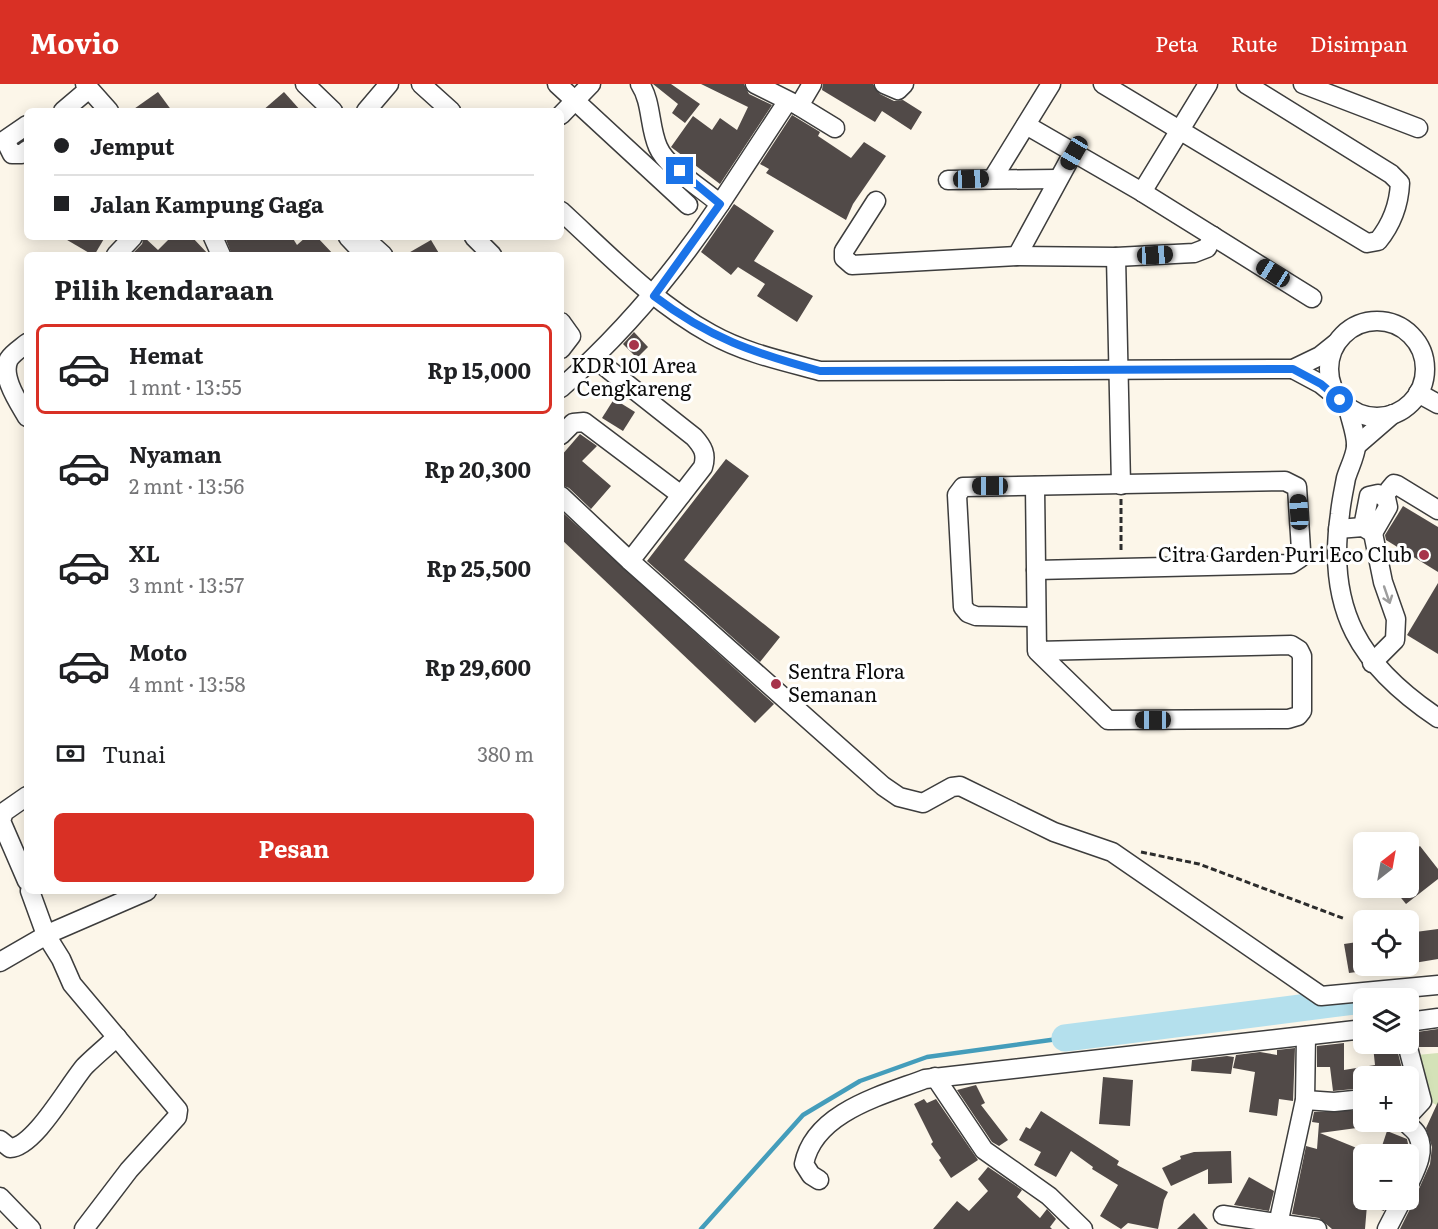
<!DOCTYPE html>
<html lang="id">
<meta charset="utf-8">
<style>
body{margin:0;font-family:Literata,serif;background:#f2f2f2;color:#202124;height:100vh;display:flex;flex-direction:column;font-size:22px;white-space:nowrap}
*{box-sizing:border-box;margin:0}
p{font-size:20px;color:#757577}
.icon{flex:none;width:33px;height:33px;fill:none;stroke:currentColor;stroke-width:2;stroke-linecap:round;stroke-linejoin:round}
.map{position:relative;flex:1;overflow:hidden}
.details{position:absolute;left:24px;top:168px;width:540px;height:642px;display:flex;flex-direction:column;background:#fff;border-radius:9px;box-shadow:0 3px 15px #0003}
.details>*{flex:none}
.top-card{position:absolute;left:24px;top:24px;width:540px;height:132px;border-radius:9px;box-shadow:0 3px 15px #0003;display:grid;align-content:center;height:132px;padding:0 30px;background:#fff}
.needle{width:39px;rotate:31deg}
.fabs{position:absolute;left:1353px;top:748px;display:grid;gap:12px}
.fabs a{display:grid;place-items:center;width:66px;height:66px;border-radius:9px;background:#fff;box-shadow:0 3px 15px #0003;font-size:30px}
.end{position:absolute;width:27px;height:27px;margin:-14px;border:8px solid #1a73e8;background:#fff;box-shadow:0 0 0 3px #fff}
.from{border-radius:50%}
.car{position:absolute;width:18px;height:36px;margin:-18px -9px;border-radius:8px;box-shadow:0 0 4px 2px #0007;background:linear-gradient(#222 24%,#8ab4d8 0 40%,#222 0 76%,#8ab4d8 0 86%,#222 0)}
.top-card b{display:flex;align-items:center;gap:21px;height:57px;font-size:22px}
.top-card b+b{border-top:2px solid #e0e0e0}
.top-card i{width:15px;height:15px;background:#202124}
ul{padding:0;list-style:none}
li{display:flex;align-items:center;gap:18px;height:90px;margin:0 12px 9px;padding:0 18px;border:3px solid transparent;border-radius:9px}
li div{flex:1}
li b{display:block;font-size:22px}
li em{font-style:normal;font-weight:700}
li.on{border-color:#d93025}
li>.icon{width:54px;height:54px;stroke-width:1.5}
h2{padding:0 30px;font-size:27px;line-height:72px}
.pay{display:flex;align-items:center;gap:15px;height:66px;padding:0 30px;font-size:22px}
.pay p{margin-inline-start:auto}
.cta{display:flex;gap:12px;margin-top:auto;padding:12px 30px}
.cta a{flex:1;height:69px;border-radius:9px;background:#d93025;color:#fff;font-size:24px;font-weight:700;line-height:69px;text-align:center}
header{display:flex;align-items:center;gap:36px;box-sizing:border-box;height:84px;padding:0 30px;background:#d93025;color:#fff}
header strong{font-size:28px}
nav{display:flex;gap:33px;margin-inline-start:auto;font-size:21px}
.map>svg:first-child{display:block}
.green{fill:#d4e2b8}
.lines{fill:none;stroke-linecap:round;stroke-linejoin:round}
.stream{stroke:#449dbb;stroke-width:4.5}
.river{stroke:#b4e0ed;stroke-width:27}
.building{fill:#514a48}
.minor-casing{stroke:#3d3d3d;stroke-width:21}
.path{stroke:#2c2c2c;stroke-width:3;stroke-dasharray:6 3;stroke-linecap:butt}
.minor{stroke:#fff;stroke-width:18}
.oneway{stroke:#9d9d9d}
.route{stroke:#1a73e8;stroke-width:8}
.poi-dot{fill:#a7344b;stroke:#fff;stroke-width:2}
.labels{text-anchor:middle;stroke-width:6;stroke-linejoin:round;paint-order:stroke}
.poi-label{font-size:20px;fill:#0a0a0a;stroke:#fff}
</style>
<header>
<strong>Movio</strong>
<nav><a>Peta</a><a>Rute</a><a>Disimpan</a></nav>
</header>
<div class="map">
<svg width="1438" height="1145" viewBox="0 0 1438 1145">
<rect width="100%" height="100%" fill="#fcf6e9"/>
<path class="green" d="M1438,969V1022L1418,1010L1417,971Z"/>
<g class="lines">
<path class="stream" d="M701,1145L803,1031L860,997L927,973L1065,954"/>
<path class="river" d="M1065,954L1362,916"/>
</g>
<g class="building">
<path d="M653,0H671L700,20L685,39L672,29L678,20Z"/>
<path d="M701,0H744L749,10L772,21L720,100L671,63L693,32L712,46L720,34L737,46L748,23Z"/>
<path d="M823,0H873L880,10L894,17L903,16L922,28L911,46L882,27L875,38L822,6Z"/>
<path d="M158,8L172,27H131Z"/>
<path d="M284,8L301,27H262Z"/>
<path d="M792,31L820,48L818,52L851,74L864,58L886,72L853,120L846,136L766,89L769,85L760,80Z"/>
<path d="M734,120L774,147L754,177L813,212L797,238L757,212L765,200L738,183L731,191L701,168Z"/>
<path d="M62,153H105L95,170H91Z"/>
<path d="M144,153L158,166L171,153H192L209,171H131L142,160Z"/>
<path d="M225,153H292L297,161L306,153H317L334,171H232Z"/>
<path d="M431,156L440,171H405Z"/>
<path d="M634,248L648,263L637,274L623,260Z"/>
<path d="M614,315L635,328L623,347L602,334Z"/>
<path d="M580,350L597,362L582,377L611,402L591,425L569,404L561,401V372Z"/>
<path d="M726,375L749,392L684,476L780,553L760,578L647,477Z"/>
<path d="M1403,422L1438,443V488L1386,456L1385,451Z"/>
<path d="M561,427L774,620L755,639L561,455Z"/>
<path d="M1438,499V570L1407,551Z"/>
<path d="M1420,762L1438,785V795L1406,820L1393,804H1408V771Z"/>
<path d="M1438,845V875L1408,880V849Z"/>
<path d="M1364,857V887L1349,889L1344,860Z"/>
<path d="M1438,945V963H1419L1415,953L1410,949Z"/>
<path d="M1344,959V986L1375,981L1373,962L1396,961L1404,993H1364V1004L1333,1007L1330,983H1317V962Z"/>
<path d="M1295,964L1293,1017L1279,1015L1277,1032L1249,1028L1255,988L1233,984L1236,971L1260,968L1277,971V966Z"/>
<path d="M1227,972L1234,973L1231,990L1191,987L1192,976Z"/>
<path d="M1103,993L1133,996L1130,1042L1099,1040Z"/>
<path d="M976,1001L985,1019L981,1021L1008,1056L999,1062L992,1058L957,1006Z"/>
<path d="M924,1015L927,1019L936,1015L978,1076L951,1094L939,1076L941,1074L931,1060L933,1058L914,1020Z"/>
<path d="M1438,1018V1145H1400L1412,1121V1112L1418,1107L1430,1080L1432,1063L1426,1044Z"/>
<path d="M1364,1026V1043L1320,1049L1364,1067L1361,1116H1389L1384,1127L1367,1121L1365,1145H1332L1319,1134L1292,1130L1306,1062L1317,1065L1319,1039L1312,1038L1314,1028Z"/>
<path d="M1041,1027L1119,1077L1117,1081L1168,1108L1164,1116L1158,1145L1128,1139L1121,1145L1100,1132L1118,1101L1092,1085L1093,1083L1071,1067L1056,1093L1034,1081L1041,1068L1019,1056L1026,1043L1030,1045Z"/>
<path d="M1387,1047L1407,1055L1409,1065L1408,1071H1379Z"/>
<path d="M1231,1067L1232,1099L1208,1100V1085L1171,1102L1162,1084L1181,1075L1180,1072L1194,1068Z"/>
<path d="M988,1083L1022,1106L1017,1113L1040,1134L1047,1125L1056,1135L1050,1143L1052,1145H933L957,1117L969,1127L988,1107L978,1095Z"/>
<path d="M1249,1093L1274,1107L1269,1127L1234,1121Z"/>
<path d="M1194,1129L1208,1145H1177Z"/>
</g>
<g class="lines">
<defs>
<g id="minor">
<path d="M85,0L109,27"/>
<path d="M305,0L333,27"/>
<path d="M421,0L451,27"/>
<path d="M557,0L688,121"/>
<path d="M755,0L799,22L812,0"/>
<path d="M884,0L898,6L904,0"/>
<path d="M1103,0L1367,159L1378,157C1391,141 1399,120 1400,99L1391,90L1246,0"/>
<path d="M1303,0L1418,44"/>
<path d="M799,22L835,44"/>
<path d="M63,27L89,5"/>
<path d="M366,27L389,0"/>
<path d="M561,31L591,0"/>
<path d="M27,41L5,56L12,70H22L27,66"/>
<path d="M1026,41L1142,108L1312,214"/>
<path d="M993,94L1051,0"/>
<path d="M948,96L1058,95"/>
<path d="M1142,108L1208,0"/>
<path d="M876,117L844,167V174L852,181L1017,172L1116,173L1194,169L1207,164L1213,152"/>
<path d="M720,120L787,18"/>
<path d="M561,127C609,171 654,219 711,250C745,269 783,277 820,287L1293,285L1320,272L1335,260"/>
<path d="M213,153L221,171"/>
<path d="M348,153L365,171"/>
<path d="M363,153L383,171"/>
<path d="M474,153L492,171"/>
<path d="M116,171L133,153"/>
<path d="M1017,172L1073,69"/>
<path d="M1116,173L1121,401"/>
<circle cx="1377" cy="285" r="48"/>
<path d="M561,238L571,252L561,265"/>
<path d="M27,259C21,264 13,269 9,275C0,292 19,319 27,333"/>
<path d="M594,274L694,353C703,363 707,370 703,383L630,477L883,702L899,713L923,719L952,703L960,702L1054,748L1112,768L1321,912L1438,901"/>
<path d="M1293,285L1321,300L1337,313"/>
<path d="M561,304C623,249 674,189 720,120C702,104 667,84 658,63C649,43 652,18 640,0"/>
<path d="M1418,309L1438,320"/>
<path d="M1348,323C1350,335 1357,351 1356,363C1355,373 1349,384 1346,394C1344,405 1341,418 1340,430C1326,526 1360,582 1438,634"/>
<path d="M561,351L573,339L584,338L681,411"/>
<path d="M1356,362L1393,330"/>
<path d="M1035,402L1037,567L1108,636L1288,635L1298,632L1302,627V572L1299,566L1291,561L1037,567"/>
<path d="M1389,406L1394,400L1397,401L1438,426"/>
<path d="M561,412L630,477"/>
<path d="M1363,443L1369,412L1378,410L1386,414L1388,423L1373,449"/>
<path d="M1338,445L1363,443L1373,449L1383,498L1396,535L1395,556L1372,579"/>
<path d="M1036,486L1291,480L1300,474L1301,466L1297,403L1285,397L963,403L957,411L963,523L968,529L976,532L1036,533"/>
<path d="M27,712L4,728L1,737L27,797"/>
<path d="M30,807L46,851L61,875L72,900L178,1026L177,1033L129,1086L84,1145"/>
<path d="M0,878L50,849L147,807"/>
<path d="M1408,938L1438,934"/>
<path d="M1407,960L1422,1017L1408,1032"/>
<path d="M935,993L984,1066L1049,1112L1083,1145"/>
<path d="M1305,1016L1334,1018L1364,1015"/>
<path d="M1406,1038C1409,1043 1416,1046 1418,1052C1426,1068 1415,1087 1408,1102"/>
<path d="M0,1056L10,1064C35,1063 69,1000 85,982C95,972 106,963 117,953"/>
<path d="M819,1096L811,1091L804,1080C814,1028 883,1011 925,995L1364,945"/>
<path d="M0,1113L31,1145"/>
<path d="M1223,1131L1317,1145"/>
<path d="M1277,1145L1305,1016L1306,952"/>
<path d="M1387,1145L1402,1116"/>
</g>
</defs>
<use href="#minor" class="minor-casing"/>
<g class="path">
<path d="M1121,415V468"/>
<path d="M1141,768L1199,780L1345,835"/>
</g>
<use href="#minor" class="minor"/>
</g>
<defs><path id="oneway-shaft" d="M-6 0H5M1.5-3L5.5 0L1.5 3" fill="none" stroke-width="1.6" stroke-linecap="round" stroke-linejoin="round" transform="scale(1.5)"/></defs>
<use class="oneway" href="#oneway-shaft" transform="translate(1387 511) rotate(71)"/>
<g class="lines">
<path class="route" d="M680,87L720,120L654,212C709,254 754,269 820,287L1293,285L1321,300L1340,316"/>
</g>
<g class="poi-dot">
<circle cx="634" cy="261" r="6"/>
<circle cx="1424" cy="471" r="6"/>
<circle cx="776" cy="600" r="6"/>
</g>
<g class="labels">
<g class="poi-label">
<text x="634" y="289">KDR 101 Area<tspan x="634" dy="23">Cengkareng</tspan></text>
<text x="1412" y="478" text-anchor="end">Citra Garden Puri Eco Club</text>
<text x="788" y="595" text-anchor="start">Sentra Flora<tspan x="788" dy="23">Semanan</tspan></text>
</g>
</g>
</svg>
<div class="fabs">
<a><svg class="needle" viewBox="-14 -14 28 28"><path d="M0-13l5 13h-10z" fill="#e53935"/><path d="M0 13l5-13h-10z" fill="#757577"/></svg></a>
<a><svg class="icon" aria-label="locate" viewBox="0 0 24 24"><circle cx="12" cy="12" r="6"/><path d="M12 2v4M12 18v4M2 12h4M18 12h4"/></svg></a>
<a><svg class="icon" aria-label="layers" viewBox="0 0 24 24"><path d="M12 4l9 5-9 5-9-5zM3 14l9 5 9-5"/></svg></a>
<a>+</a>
<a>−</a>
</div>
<i class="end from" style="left:1340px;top:316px"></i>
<i class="end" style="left:680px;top:87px"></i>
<i class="car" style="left:1074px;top:69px;rotate:210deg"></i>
<i class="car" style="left:971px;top:95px;rotate:88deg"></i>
<i class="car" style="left:1155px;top:171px;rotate:87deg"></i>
<i class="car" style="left:1273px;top:189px;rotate:302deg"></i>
<i class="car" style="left:990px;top:402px;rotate:270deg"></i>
<i class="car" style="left:1299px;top:428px;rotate:357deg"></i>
<i class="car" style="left:1153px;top:636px;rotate:270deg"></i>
<div class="top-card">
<b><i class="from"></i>Jemput</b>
<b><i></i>Jalan Kampung Gaga</b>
</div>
<section class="details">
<h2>Pilih kendaraan</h2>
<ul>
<li class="on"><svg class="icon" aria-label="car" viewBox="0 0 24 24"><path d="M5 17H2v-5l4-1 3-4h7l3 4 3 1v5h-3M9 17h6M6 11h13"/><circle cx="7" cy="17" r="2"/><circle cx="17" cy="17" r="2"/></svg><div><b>Hemat</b><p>1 mnt · 13:55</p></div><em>Rp 15,000</em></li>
<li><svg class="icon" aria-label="car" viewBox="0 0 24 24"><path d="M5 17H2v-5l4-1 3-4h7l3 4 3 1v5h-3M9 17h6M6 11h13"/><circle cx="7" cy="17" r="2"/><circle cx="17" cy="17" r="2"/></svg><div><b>Nyaman</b><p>2 mnt · 13:56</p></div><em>Rp 20,300</em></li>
<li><svg class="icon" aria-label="car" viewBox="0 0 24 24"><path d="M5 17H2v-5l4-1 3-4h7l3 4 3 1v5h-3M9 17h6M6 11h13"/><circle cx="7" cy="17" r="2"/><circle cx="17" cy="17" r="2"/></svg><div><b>XL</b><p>3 mnt · 13:57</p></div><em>Rp 25,500</em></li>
<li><svg class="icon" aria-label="car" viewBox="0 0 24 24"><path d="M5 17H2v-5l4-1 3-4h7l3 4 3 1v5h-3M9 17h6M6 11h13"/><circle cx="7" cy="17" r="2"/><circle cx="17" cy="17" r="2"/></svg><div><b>Moto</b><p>4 mnt · 13:58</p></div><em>Rp 29,600</em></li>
</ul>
<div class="pay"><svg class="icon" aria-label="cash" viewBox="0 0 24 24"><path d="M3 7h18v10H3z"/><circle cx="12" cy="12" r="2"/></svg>Tunai<p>380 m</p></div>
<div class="cta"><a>Pesan</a></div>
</section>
</div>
